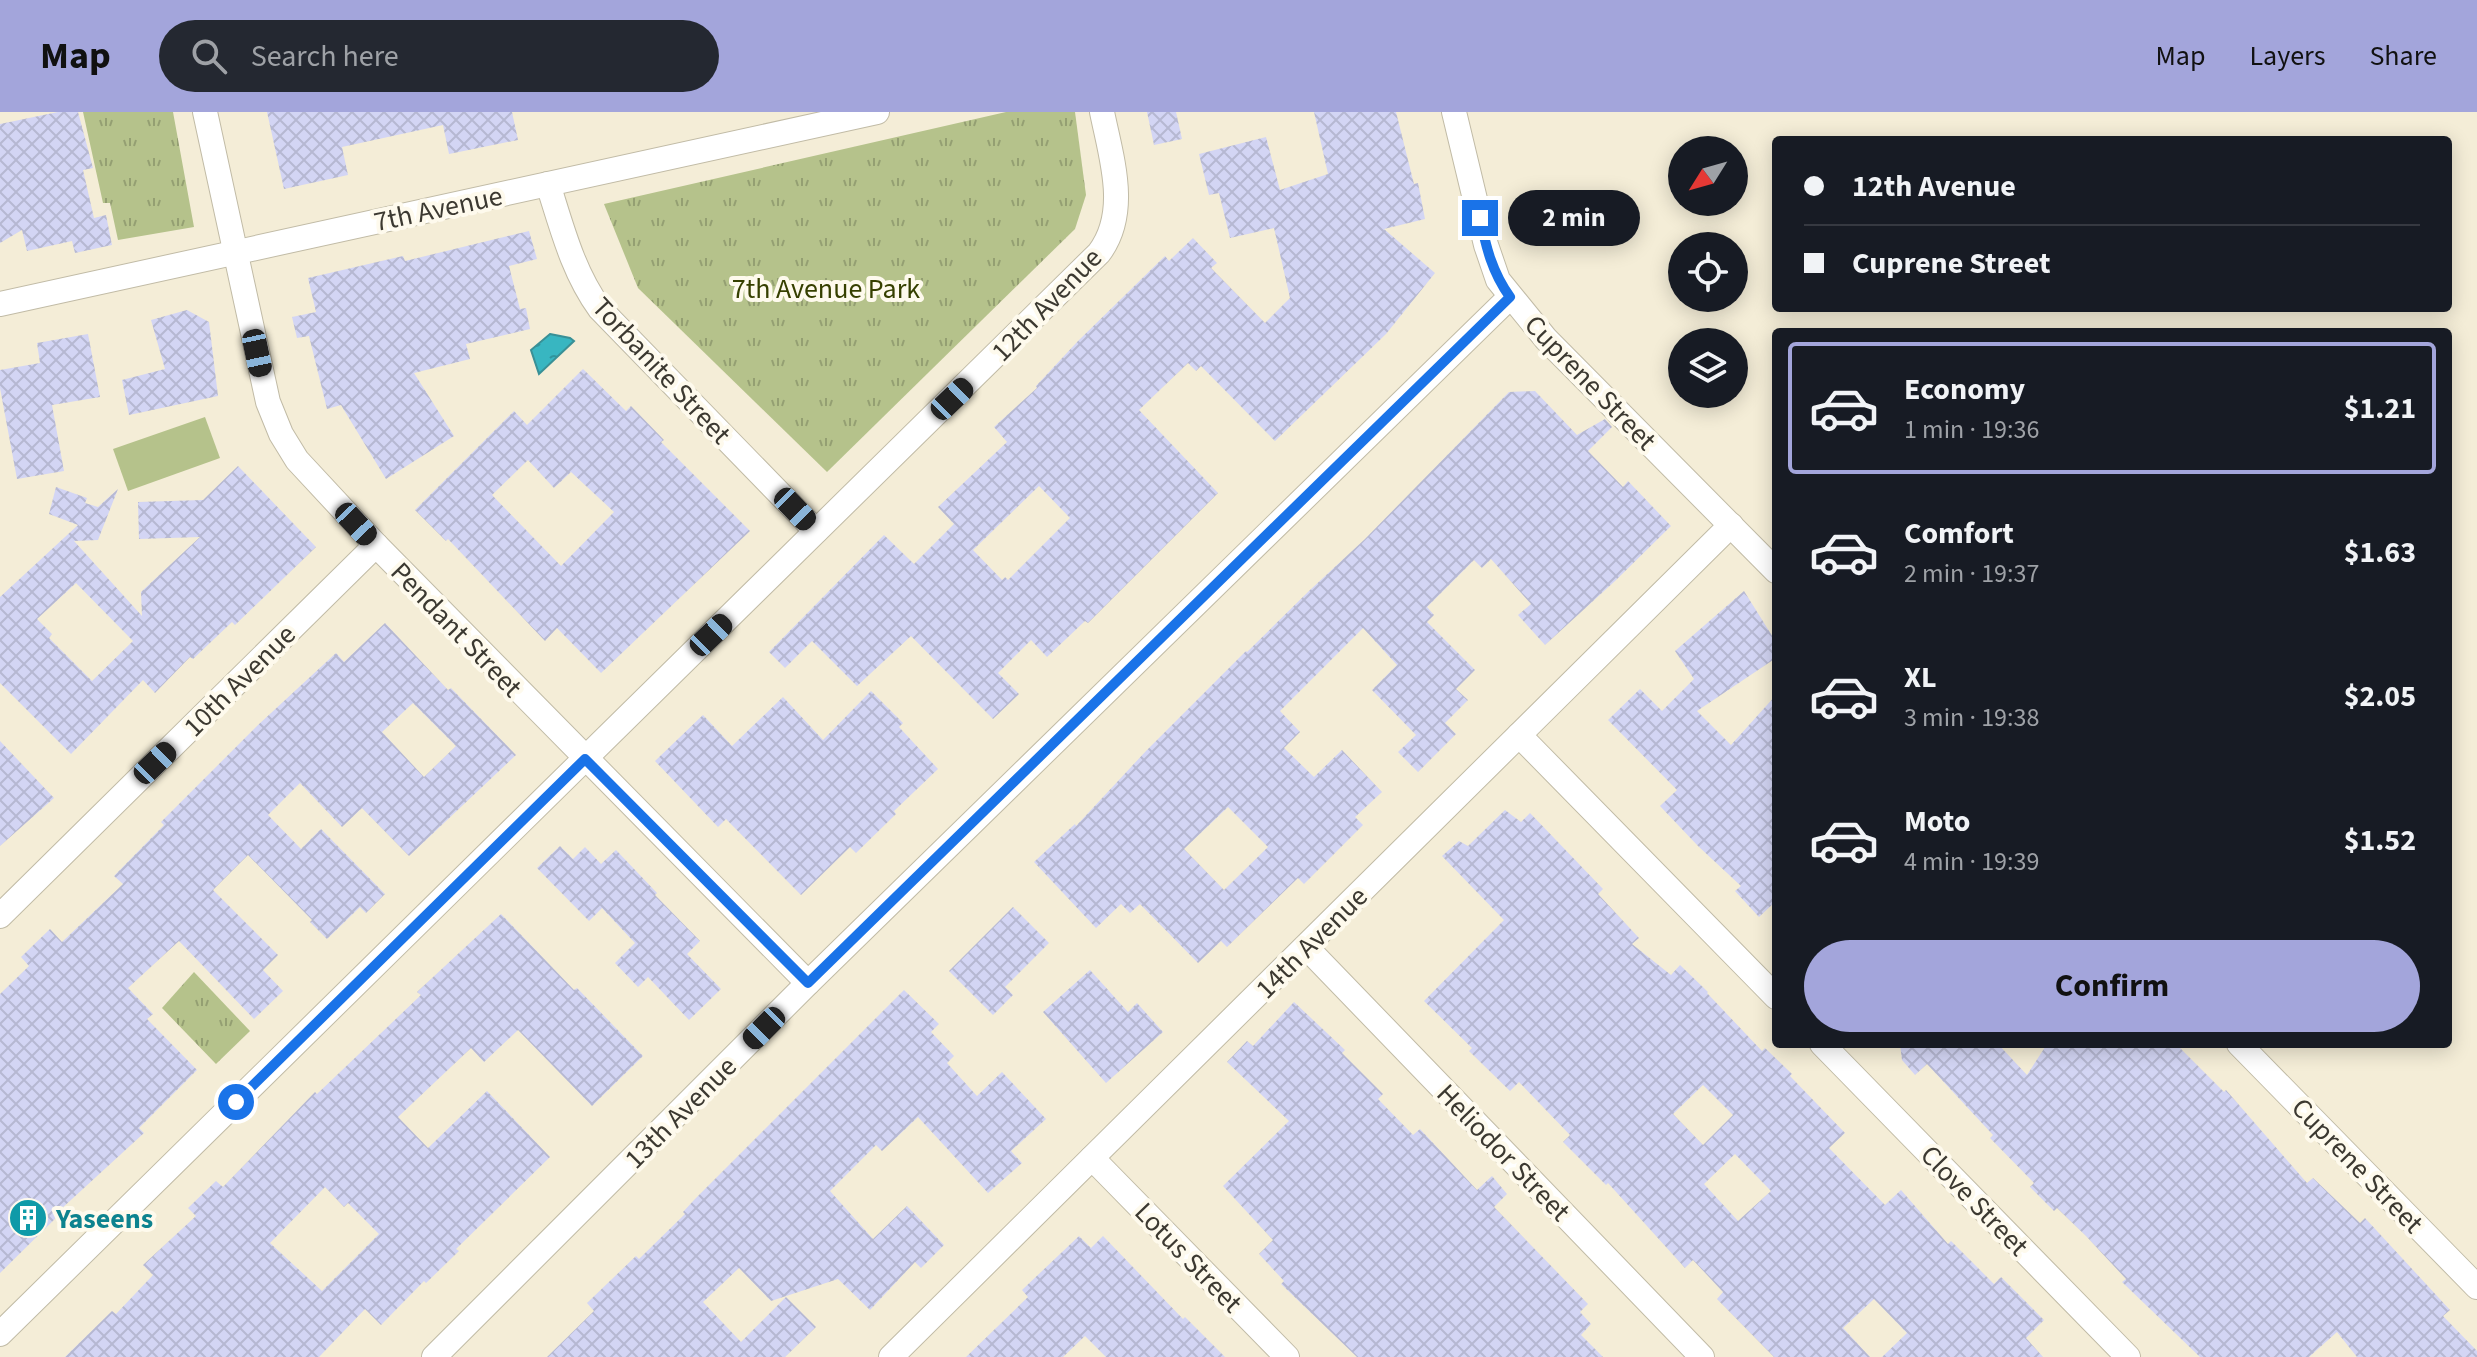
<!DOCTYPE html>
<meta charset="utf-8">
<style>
body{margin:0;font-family:"Source Sans 3",sans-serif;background:#242831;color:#f1f3f6;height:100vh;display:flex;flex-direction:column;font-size:30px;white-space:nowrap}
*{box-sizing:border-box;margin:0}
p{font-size:26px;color:#9ea1a6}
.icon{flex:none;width:44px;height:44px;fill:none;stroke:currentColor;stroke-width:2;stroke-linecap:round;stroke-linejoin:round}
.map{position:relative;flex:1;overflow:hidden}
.details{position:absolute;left:1772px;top:216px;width:680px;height:720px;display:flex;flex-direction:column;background:#171b24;border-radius:8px;box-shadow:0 4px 20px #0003}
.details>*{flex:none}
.hud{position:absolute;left:1772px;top:24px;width:680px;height:176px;border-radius:8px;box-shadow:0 4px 20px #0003;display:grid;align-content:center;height:176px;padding:0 32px;background:#171b24}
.needle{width:52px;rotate:233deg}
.buttons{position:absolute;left:1668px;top:24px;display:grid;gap:16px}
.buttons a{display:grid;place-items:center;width:80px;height:80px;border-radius:50%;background:#171b24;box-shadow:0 4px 20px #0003;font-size:40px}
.end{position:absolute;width:36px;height:36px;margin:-18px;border:10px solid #1a73e8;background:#fff;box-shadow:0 0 0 4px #fff}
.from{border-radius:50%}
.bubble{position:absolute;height:56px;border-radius:28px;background:#171b24;box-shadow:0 4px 20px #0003;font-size:26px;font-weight:700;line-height:56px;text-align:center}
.car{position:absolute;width:24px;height:48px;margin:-24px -12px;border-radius:10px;box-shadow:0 0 6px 2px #0007;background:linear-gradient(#222 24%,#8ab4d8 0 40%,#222 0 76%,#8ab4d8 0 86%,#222 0)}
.hud b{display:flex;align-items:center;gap:28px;height:76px;font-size:30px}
.hud b+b{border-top:2px solid #363941}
.hud i{width:20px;height:20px;background:#f1f3f6}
ul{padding:14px 0 0;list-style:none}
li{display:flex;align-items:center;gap:24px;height:132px;margin:0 16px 12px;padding:0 16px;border:4px solid transparent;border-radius:8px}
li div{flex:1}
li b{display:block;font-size:30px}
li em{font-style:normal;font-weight:700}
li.on{border-color:#a3a5db}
li>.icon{width:72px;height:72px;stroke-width:1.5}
.button{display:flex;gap:16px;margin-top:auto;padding:16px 32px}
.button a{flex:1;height:92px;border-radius:48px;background:#a3a5db;color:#111;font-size:32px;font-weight:700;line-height:92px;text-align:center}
header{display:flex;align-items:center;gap:48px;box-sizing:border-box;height:112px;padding:0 40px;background:#a3a5db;color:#111}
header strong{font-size:38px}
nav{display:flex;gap:44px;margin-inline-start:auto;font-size:28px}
.search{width:560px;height:72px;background:#242831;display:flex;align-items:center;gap:20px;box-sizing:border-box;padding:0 28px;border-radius:44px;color:#9ea1a6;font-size:30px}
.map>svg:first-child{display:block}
.grass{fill:url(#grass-tufts)}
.pitch{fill:#b5c28b}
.water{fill:url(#water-ripples);stroke:#399096;stroke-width:2}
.building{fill:url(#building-cross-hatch);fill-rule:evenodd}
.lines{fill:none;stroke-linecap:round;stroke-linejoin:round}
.street-casing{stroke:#c1bba6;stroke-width:26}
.street{stroke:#fff;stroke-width:24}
.route{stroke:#1a73e8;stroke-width:10}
.labels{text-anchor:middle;stroke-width:8;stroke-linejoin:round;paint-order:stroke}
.street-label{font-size:28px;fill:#3c3931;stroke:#fefaed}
.park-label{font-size:28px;fill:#364000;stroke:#fefaed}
.culture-label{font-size:28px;font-weight:bold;fill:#0d838f;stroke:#fefaed;text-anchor:start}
</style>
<header>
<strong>Map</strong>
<div class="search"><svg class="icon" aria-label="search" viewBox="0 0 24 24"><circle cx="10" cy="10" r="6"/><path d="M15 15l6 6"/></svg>Search here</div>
<nav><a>Map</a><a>Layers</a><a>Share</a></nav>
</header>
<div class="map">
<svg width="2477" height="1245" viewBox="0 0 2477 1245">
<defs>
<pattern id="grass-tufts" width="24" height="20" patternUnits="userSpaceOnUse" patternTransform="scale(2)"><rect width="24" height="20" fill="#b5c28b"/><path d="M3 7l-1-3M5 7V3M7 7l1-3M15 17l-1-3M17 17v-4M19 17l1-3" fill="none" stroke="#949f72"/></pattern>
<pattern id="water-ripples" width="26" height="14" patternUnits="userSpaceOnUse" patternTransform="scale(2)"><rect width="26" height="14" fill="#38b6c1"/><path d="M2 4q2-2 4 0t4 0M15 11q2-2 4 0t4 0" fill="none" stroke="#30959d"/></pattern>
<pattern id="building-cross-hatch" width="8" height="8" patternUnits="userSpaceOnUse" patternTransform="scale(2)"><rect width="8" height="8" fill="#d3d5f4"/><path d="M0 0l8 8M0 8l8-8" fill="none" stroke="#b6b8d2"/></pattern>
</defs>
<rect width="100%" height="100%" fill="#f4edd7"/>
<g class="grass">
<path d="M83,0H173L194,115L118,128L110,91H103Z"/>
<path d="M1006,0H1075L1086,83L1075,117L827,360L638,176L604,92Z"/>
<path d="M194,860L250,919L216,952L162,896Z"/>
</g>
<path class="pitch" d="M205,305L220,346L128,379L113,337Z"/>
<path class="water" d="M550,222L570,226L574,229L539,262L531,238Z"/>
<g class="building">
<path d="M58,0H78L93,56L83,58L94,106L106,103L112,133L75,141L72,129L27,139L22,118L0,131V12Z"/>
<path d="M267,0H512L518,28L449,42L443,13L342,35L348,63L284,77Z"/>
<path d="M1147,0H1176L1182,27L1154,33Z"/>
<path d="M1314,0H1396L1414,72L1418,71L1425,107L1384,117L1435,161L1386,222L1275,329L1201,254L1196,259L1188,251L1139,298L1218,381L1088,511L1085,509L1047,545L1031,528L998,561L1019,582L993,607L911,524L857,574L812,529L785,556L769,540L884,423L914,452L954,412L938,395L1007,330L994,315L1037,276L1036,274L1078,229L1165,144L1169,149L1193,126L1217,151L1211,156L1265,211L1290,186L1274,116L1230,126L1219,81L1209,83L1199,42L1266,25L1280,78L1328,62ZM1039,374L1070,406L1008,468L1005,465L1002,468L973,438Z"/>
<path d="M529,119L537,147L509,154L520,197L526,196L530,217L466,232L470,247L414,261L454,324L386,367L341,293L327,297L309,224L297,226L292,205L316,200L308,166L403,144L405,149Z"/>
<path d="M187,198L209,210L218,284L129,303L122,268L165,257L151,208Z"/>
<path d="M88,222L100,285L52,293L64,359L17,367L0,276V258L40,251L37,231Z"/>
<path d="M583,257L626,299L631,294L664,328L661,330L750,419L601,561L557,516L545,529L448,427L446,429L415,398L514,299L527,313ZM528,348L554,376L571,360L614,400L561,454L492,383Z"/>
<path d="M1535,279L1577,323L1605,307L1612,315L1588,339L1623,375L1628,369L1671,414L1615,469L1545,533L1518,503L1531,492L1491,447L1482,456L1474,448L1427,495L1434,503L1427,510L1475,558L1456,577L1468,588L1445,611L1456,622L1418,660L1398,640L1416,623L1372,578L1397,553L1363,516L1280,599L1300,620L1284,636L1314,665L1342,638L1382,680L1355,705L1363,713L1304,772L1298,766L1227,835L1221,829L1198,851L1140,792L1130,801L1121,792L1096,816L1034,750L1075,712L1076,714L1146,639L1246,539L1247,540L1310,478L1365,427L1509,280ZM1228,695L1268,735L1224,778L1184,737Z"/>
<path d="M238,354L316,435L235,513L232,510L193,547L190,545L155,581L143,568L71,642L0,571V485L78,413L49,402L56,375L87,386L85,391L98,395L118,377L98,428L74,429L142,504L141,480L200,425L139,427L138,390L203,388ZM76,471L133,529L92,569L49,526L52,522L37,507Z"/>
<path d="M1744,479L1776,530V546L1697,599L1731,633L1776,583V789L1759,805L1735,779L1741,774L1698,734L1660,694L1677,678L1608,608L1640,577L1662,599L1694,567L1675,539Z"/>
<path d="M385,511L448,578L451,576L516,643L409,744L362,696L342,715L300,671L268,703L301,737L321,717L385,782L366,801L360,795L327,827L310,810L312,808L248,743L213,778L278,843L263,858L283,879L254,907L179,829L128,876L153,902L147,907L197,958L139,1016L144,1021L60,1098L62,1100L0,1161V882L29,854L21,845L50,817L62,830L123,772L114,764L164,713L161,710L258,613L336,541L344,550ZM413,591L456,634L424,665L382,620Z"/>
<path d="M871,579L903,611L899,615L938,657L894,699L896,702L856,741L850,735L801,783L726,707L718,715L655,649L703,603L732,634L783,585L823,628Z"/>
<path d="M0,629L54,686L0,734Z"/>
<path d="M1505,698L1521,710L1530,701L1603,777L1598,782L1639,826L1632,832L1671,863L1680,853L1708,880L1707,881L1762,939L1765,936L1792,962L1790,964L1845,1021L1829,1036L1885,1093L1901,1078L1948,1132L1951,1129L1994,1172L2001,1165L2044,1208L2026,1226L2043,1245H1882L1907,1221L1874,1187L1843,1216L1870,1245H1774L1717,1187L1723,1180L1693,1148L1685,1156L1608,1071L1606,1073L1563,1030L1570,1023L1519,970L1510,979L1469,939L1472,936L1424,889L1504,808L1442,744L1459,729L1468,734ZM1703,973L1733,1003L1703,1033L1673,1002ZM1735,1042L1771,1079L1738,1109L1704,1072Z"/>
<path d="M560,734L573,747L585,735L601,752L616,738L657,781L655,783L700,829L687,842L721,877L689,908L648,865L638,875L615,851L635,831L602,796L589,809L537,756Z"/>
<path d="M1013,795L1049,831L1005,875L1013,883L993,903L949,859Z"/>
<path d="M501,802L574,878L577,876L643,944L592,994L518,918L484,950L471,936L398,1005L428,1036L487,979L550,1045L456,1137L459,1139L426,1171L424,1169L381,1213L365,1197L319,1245H65L112,1199L116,1202L153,1163L143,1153L196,1104L188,1096L216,1069L223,1075L315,980L317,982L421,883L417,880ZM325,1075L344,1095L348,1091L379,1122L322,1179L270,1131Z"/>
<path d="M1090,858L1128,900L1137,891L1163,920L1106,971L1043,900Z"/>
<path d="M904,878L939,912L931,920L954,944L947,951L977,984L1002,960L1046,1007L1011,1039L1022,1051L988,1081L918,1005L882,1039L876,1033L830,1079L873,1127L907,1094L944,1133L921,1156L915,1150L870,1198L838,1167L771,1189L739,1156L703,1190L741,1230L786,1185L816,1215L785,1245H547L594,1199L587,1191L636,1144L639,1147L685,1102L683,1100L694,1088Z"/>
<path d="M1294,890L1345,938L1342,941L1383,982L1378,987L1413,1023L1420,1017L1477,1078L1492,1064L1507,1082L1494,1095L1588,1192L1580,1200L1591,1212L1581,1223L1603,1245H1357L1281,1172L1284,1169L1259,1142L1273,1128L1223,1074L1289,1009L1227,950L1247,929L1253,934Z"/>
<path d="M1900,932H1998L2027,963L2047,932H2176L2224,980L2226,978L2307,1071L2313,1066L2360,1111L2365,1106L2450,1198L2443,1204L2477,1239V1245H2357L2337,1220L2309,1245H2200L2122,1170L2126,1167L2086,1124L2057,1096L2054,1099L2030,1075L2034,1071L1990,1026L1993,1023L1927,952L1915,963L1902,948Z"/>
<path d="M1079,1124L1091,1136L1103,1124L1183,1207L1185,1205L1225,1245H1106L1085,1224L1063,1245H966L1028,1185L1022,1178Z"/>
</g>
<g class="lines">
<defs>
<g id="street">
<path d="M205,0L268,290L281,322L297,348L376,433L808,871"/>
<path d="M1454,0L1486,133L1498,168L1546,227L1776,459"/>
<path d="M548,72C562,116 573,160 600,197L816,419"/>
<path d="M0,192L877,0"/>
<path d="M1519,623L1776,885"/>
<path d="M0,804L376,433"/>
<path d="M1306,835L1702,1245"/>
<path d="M1822,932L2128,1245"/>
<path d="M2239,932L2477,1175"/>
<path d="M1092,1046L1287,1245"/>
<path d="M0,1222L1099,141C1130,100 1111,45 1102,0"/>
<path d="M434,1245L808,871L1510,185"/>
<path d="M891,1245L1731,413"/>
</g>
</defs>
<use href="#street" class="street-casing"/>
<use href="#street" class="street"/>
</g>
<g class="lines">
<path class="route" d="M236,990L585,647L808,871L1510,185C1492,160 1486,135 1480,106"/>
</g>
<defs>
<symbol id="building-disc" viewBox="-11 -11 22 22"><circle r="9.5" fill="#0f9aa8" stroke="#fefaed"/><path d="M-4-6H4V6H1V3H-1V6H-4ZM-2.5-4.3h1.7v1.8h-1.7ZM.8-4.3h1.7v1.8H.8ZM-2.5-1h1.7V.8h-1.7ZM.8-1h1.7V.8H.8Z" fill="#fff"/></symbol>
</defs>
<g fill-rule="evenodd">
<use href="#building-disc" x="6" y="1084" width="44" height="44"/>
</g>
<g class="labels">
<g class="street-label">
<text transform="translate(438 96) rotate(-12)" y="10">7th Avenue</text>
<text transform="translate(1046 192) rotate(-46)" y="10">12th Avenue</text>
<text transform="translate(662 258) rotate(47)" y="10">Torbanite Street</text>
<text transform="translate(1591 270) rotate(46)" y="10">Cuprene Street</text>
<text transform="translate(457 517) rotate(46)" y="10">Pendant Street</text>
<text transform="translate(239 568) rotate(-45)" y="10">10th Avenue</text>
<text transform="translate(1311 830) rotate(-45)" y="10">14th Avenue</text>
<text transform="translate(680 1000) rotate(-45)" y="10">13th Avenue</text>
<text transform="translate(1504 1040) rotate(46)" y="10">Heliodor Street</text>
<text transform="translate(2358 1053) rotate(46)" y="10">Cuprene Street</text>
<text transform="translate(1975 1088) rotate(46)" y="10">Clove Street</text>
<text transform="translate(1189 1145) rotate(46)" y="10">Lotus Street</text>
</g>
<g class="park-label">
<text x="826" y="186">7th Avenue Park</text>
</g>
<g class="culture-label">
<text x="56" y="1116">Yaseens</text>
</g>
</g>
</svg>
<div class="buttons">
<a><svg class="needle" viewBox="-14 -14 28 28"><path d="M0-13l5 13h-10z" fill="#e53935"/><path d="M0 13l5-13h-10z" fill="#9ea1a6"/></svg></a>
<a><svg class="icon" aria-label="locate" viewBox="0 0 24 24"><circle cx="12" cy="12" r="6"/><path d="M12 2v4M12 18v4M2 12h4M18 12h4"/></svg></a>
<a><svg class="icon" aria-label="layers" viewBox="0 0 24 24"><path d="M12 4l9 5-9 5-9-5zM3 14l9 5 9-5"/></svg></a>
</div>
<i class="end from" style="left:236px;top:990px"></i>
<i class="end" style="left:1480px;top:106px"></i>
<div class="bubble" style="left:1508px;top:78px;width:132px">2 min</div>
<i class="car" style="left:257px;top:241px;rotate:168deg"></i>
<i class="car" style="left:952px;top:287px;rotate:46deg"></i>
<i class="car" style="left:795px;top:397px;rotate:136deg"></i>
<i class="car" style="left:356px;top:412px;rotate:137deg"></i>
<i class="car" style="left:711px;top:523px;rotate:46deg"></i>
<i class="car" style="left:155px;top:651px;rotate:46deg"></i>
<i class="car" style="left:764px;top:916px;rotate:225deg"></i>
<div class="hud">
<b><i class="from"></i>12th Avenue</b>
<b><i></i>Cuprene Street</b>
</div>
<section class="details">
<ul>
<li class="on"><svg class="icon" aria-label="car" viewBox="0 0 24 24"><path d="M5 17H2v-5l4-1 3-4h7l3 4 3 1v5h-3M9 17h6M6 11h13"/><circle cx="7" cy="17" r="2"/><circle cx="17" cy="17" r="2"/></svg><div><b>Economy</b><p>1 min · 19:36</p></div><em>$1.21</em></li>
<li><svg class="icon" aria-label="car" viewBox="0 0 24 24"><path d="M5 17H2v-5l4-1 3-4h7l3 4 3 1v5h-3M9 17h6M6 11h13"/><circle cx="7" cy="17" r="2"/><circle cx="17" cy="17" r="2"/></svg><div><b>Comfort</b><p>2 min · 19:37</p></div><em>$1.63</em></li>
<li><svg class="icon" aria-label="car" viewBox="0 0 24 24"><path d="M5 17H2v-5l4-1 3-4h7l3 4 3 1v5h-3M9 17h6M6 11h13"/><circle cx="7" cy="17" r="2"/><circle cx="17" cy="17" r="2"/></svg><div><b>XL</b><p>3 min · 19:38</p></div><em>$2.05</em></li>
<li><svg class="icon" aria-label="car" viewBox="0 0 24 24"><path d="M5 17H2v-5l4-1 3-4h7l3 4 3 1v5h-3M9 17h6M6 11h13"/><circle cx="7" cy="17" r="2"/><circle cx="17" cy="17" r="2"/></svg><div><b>Moto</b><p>4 min · 19:39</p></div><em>$1.52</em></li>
</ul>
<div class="button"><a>Confirm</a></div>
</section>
</div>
